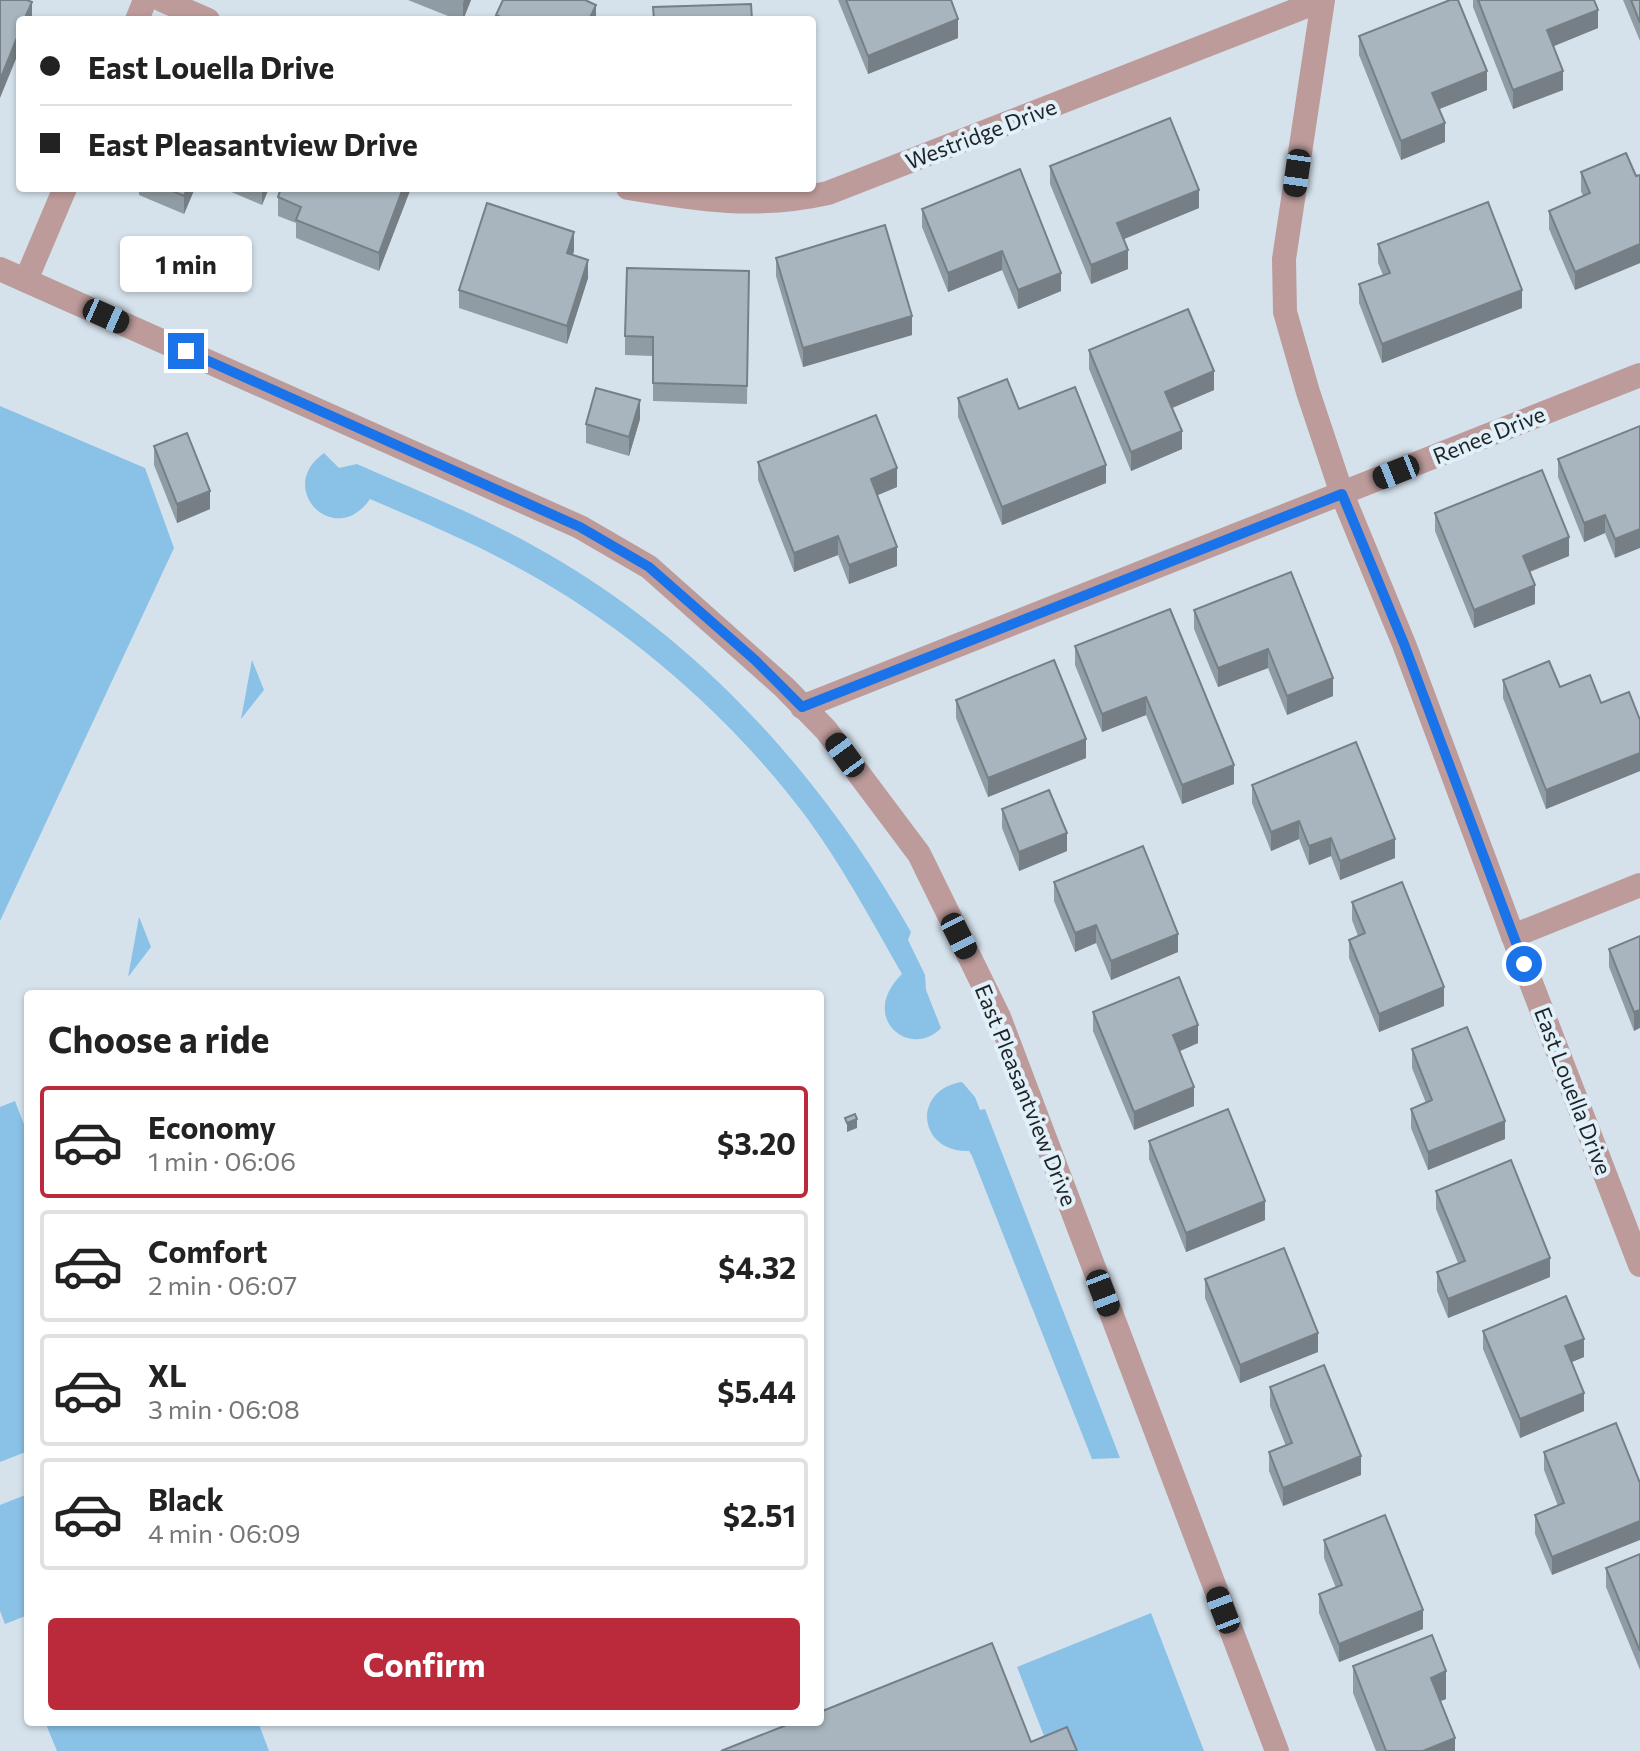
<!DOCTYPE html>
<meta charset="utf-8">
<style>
body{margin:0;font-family:Commissioner,sans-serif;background:#f2f2f2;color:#222;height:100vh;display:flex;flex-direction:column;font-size:30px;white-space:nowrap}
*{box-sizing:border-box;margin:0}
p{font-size:26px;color:#767676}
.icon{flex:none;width:44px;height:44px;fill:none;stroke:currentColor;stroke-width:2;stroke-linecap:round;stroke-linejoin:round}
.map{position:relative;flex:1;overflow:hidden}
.panel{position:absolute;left:24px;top:990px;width:800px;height:736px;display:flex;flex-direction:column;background:#fff;border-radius:8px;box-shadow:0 2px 6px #0004}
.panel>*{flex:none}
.hud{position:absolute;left:16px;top:16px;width:800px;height:176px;border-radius:8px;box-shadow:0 2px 6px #0004;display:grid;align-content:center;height:176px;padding:0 24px;background:#fff}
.end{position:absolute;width:36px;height:36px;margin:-18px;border:10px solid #1a73e8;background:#fff;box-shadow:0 0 0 4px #fff}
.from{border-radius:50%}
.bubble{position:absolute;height:56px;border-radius:8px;background:#fff;box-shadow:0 2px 6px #0004;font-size:26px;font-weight:700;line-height:56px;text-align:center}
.car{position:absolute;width:24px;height:48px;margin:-24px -12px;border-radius:10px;box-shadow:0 0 6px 2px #0007;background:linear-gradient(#222 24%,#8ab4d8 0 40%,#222 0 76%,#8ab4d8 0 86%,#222 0)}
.hud b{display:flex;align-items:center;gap:28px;height:76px;font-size:30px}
.hud b+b{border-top:2px solid #e0e0e0}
.hud i{width:20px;height:20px;background:#222}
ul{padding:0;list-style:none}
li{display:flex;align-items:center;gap:24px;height:112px;margin:0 16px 12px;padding:0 8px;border:4px solid #e0e0e0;border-radius:8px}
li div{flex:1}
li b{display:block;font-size:30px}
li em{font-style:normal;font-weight:700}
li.current{border-color:#bb2a3a}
li>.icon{width:72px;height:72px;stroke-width:1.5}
h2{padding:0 24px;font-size:36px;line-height:96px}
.button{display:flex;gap:16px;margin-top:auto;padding:16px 24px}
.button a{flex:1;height:92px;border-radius:8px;background:#bb2a3a;color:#fff;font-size:32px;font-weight:700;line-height:92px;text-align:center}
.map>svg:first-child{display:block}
.green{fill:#8ac1e6}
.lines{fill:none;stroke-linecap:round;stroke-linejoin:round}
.minor{stroke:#bc9b9a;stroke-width:24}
.wall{fill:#909ca3}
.shaded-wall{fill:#767f85}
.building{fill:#a8b5be;stroke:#767f85;stroke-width:2}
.route{stroke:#1a73e8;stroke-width:10}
.labels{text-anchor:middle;stroke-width:8;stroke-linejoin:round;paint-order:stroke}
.street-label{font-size:22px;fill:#1f2427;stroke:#e2f0f9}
</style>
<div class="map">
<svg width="1640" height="1751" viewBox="0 0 1640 1751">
<rect width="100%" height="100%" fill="#d5e2ec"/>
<g class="green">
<path d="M0,406L145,468L174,548L0,921Z"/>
<path d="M324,453L339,468L357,464C425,494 496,522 560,561C710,651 825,781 911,932L908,940L925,975L926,990L941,1028C911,1060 857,1018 902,974C872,922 843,867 807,818C736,723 643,640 540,580C486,548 428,524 370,499C335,550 274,488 324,453Z"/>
<path d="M252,660L264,690L241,719Z"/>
<path d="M139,917L151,947L128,977Z"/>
<path d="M962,1082L975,1097L980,1110L985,1109L1120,1458L1092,1459L972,1156L969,1151C918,1153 911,1090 962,1082Z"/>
<path d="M15,1101L28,1135V1451L0,1462V1107Z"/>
<path d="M28,1494V1615L5,1624L0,1611V1505Z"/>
<path d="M1151,1613L1204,1751H1050L1017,1667Z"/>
<path d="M45,1722H258L269,1751H57Z"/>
</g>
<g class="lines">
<g class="minor">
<path d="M162,0L208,20"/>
<path d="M1323,0L1284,259L1285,312L1308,392L1342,494L1404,644L1513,936L1640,1265"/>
<path d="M137,20L145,0"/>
<path d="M628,188C700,200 756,209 828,193L1322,0"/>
<path d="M0,269L580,527L649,567L784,687L826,730L919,854L999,1017L1277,1751"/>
<path d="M26,280L65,188"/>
<path d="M802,707L1640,375"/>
<path d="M1513,936L1640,885"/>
</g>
</g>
<g class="wall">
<path d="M408,0H471L463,20H458Z"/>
<path d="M838,0H951L958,38L868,74Z"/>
<path d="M1473,0H1594L1598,28L1553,46L1563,90L1513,109L1473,7Z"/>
<path d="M1623,0H1640V41Z"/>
<path d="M1359,36L1487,90L1439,109L1445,142L1401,160L1359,55Z"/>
<path d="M1050,166L1199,208L1123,239L1128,269L1091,284L1050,184Z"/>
<path d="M1020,169L1061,291L1018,309L1002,270L948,292L922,227V209Z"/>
<path d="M1581,172L1636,176L1640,175V263L1575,290L1549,229V211L1583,196L1581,191Z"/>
<path d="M139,188H195L184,214L139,195Z"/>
<path d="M222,188H269L262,205Z"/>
<path d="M411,188L379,271L296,238V223L278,216V197Z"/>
<path d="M1378,244L1522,308L1382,363L1359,303V284L1383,275L1378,263Z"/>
<path d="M574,251L573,254L588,278L567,344L459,308V290Z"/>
<path d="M776,258L912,335L803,367L776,276Z"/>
<path d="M749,271L747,404L653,401V356L625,355V336Z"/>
<path d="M1089,350L1214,390L1172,408L1182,449L1131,471L1089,369Z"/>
<path d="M958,398L1019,409L1106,483L1002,525L958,417Z"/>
<path d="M640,419L629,456L586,443V424Z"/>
<path d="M1640,426L1615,558L1605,533L1584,542L1558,477V459Z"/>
<path d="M154,446L210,509L177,523L154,465Z"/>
<path d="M758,462L897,487L877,495L897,566L849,584L838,555L794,572L758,480Z"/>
<path d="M1435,513L1569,556L1530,572L1535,604L1474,628L1435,531Z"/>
<path d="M1291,572L1333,696L1287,715L1268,668L1218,687L1194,629V610Z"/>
<path d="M1170,609L1234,784L1182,804L1146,715L1102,732L1075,665V646Z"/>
<path d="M1503,680L1601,703L1640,720V771L1546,809L1503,698Z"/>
<path d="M956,700L1086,758L988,797L956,718Z"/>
<path d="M1252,785L1395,858L1340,880L1331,856L1309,865L1299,839L1271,851L1252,803Z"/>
<path d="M1002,809L1067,851L1019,871L1002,828Z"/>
<path d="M1054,882L1178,952L1111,980L1096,943L1075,952L1054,901Z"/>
<path d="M1352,902L1444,1006L1379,1032L1349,958V940L1358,936L1352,920Z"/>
<path d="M1640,936L1634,1031L1609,967V949Z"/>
<path d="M1093,1012L1198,1043L1180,1051L1194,1106L1134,1130L1093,1031Z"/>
<path d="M1412,1049L1505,1139L1428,1170L1411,1128V1109L1426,1103L1412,1068Z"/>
<path d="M1149,1141L1265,1220L1186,1252L1149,1159Z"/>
<path d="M1436,1191L1550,1277L1448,1318L1437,1291V1272L1458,1263L1436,1209Z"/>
<path d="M1205,1279L1318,1352L1240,1383L1205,1298Z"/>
<path d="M1483,1331L1584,1357L1571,1362L1584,1411L1520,1438L1483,1349Z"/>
<path d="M1270,1387L1361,1475L1283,1506L1269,1471V1452L1286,1446L1270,1406Z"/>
<path d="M1616,1423L1552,1575L1535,1534V1515L1558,1506L1544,1470V1452Z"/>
<path d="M1324,1540L1423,1629L1339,1662L1319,1613V1594L1336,1588L1324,1558Z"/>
<path d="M1640,1554V1670L1606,1587V1568Z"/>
<path d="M1353,1666L1446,1699L1440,1701L1455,1751H1376L1353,1693Z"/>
</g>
<g class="shaded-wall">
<path d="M464,0H471L463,20V3Z"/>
<path d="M32,2V20H24Z"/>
<path d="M596,5V20H589Z"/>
<path d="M1598,10V28L1547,49V30Z"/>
<path d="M958,19V38L868,74V56Z"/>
<path d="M20,30V49L0,98V80Z"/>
<path d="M1487,71V90L1432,112V93Z"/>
<path d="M1563,71V90L1513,109V90Z"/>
<path d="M1445,123V142L1401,160V141Z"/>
<path d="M187,188H195L184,214V196Z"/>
<path d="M262,188H269L262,205Z"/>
<path d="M403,188H411L379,271V253Z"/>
<path d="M1199,190V208L1117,242V223Z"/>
<path d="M574,232V251L567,271V253Z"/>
<path d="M1640,244V263L1575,290V272Z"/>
<path d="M1128,250V269L1091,284V265Z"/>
<path d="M1002,251V270L948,292V273Z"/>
<path d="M588,260V278L567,344V326Z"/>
<path d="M1061,273V291L1018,309V290Z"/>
<path d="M1522,290V308L1382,363V344Z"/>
<path d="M912,316V335L803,367V348Z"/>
<path d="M1214,371V390L1165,411V392Z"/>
<path d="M640,400V419L629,456V437Z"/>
<path d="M1182,431V449L1131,471V452Z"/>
<path d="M1106,465V483L1002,525V507Z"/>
<path d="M897,468V487L871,498V479Z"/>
<path d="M210,491V509L177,523V504Z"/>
<path d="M1605,515V533L1584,542V523Z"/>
<path d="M1640,529V548L1615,558V539Z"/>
<path d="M838,536V555L794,572V553Z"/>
<path d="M1569,537V556L1523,574V556Z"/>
<path d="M897,547V566L849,584V565Z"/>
<path d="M1535,585V604L1474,628V610Z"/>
<path d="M1268,649V668L1218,687V668Z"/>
<path d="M1333,678V696L1287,715V696Z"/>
<path d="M1146,697V715L1102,732V714Z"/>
<path d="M1086,739V758L988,797V778Z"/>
<path d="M1640,753V771L1546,809V790Z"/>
<path d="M1234,765V784L1182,804V785Z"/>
<path d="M1299,821V839L1271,851V832Z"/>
<path d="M1067,833V851L1019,871V852Z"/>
<path d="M1331,838V856L1309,865V846Z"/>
<path d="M1395,839V858L1340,880V861Z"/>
<path d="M1096,925V943L1075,952V933Z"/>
<path d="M1178,934V952L1111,980V961Z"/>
<path d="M1444,987V1006L1379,1032V1014Z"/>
<path d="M1640,1010V1028L1634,1031V1012Z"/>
<path d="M1198,1025V1043L1173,1054V1035Z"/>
<path d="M1194,1087V1106L1134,1130V1112Z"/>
<path d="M857,1119V1128L847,1132V1123Z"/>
<path d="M1505,1121V1139L1428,1170V1152Z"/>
<path d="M1265,1201V1220L1186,1252V1233Z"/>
<path d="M1550,1258V1277L1448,1318V1299Z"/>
<path d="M1318,1333V1352L1240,1383V1365Z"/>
<path d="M1584,1339V1357L1565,1365V1346Z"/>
<path d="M1584,1393V1411L1520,1438V1419Z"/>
<path d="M1361,1456V1475L1283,1506V1488Z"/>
<path d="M1640,1521V1540L1552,1575V1557Z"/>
<path d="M1423,1610V1629L1339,1662V1644Z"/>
<path d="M1446,1671V1699L1431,1705V1678Z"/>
<path d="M1455,1738V1751H1423Z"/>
</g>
<g class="building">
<path d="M0,0H27L32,2L24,20H20V30L0,80Z"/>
<path d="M503,0H585L596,5L589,20H507L496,15Z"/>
<path d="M846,0H951L958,19L868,56Z"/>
<path d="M1450,0H1458L1487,71L1432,93L1445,123L1401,141L1359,36Z"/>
<path d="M1478,0H1594L1598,10L1547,30L1563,71L1513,90Z"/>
<path d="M1631,0H1640V23Z"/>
<path d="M751,4L752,20H654L653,7Z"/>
<path d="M1170,118L1199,190L1117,223L1128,250L1091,265L1050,166Z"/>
<path d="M1626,153L1636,176L1640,175V244L1575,272L1549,211L1590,193L1581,172Z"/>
<path d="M1020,169L1061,273L1018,290L1002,251L948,273L922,209Z"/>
<path d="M166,188H187L184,196Z"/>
<path d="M281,188H403L379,253L296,220L301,207L278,197Z"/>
<path d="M1488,202L1522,290L1382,344L1359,284L1390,273L1378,244Z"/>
<path d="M487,203L574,232L567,253L588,260L567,326L459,290Z"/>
<path d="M885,225L912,316L803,348L776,258Z"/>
<path d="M627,268L749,271L747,386L653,383V337L625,336Z"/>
<path d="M1188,309L1214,371L1165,392L1182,431L1131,452L1089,350Z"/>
<path d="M1007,379L1019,409L1075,387L1106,465L1002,507L958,398Z"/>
<path d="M596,388L640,400L629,437L586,424Z"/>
<path d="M876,415L897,468L871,479L897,547L849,565L838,536L794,553L758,462Z"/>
<path d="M1640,426V529L1615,539L1605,515L1584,523L1558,459Z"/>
<path d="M187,433L210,491L177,504L154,446Z"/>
<path d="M1542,470L1569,537L1523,556L1535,585L1474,610L1435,513Z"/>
<path d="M1291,572L1333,678L1287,696L1268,649L1218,668L1194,610Z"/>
<path d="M1170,609L1234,765L1182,785L1146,697L1102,714L1075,646Z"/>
<path d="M1054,660L1086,739L988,778L956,700Z"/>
<path d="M1549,661L1560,687L1590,675L1601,703L1629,692L1640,720V753L1546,790L1503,680Z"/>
<path d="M1356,742L1395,839L1340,861L1331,838L1309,846L1299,821L1271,832L1252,785Z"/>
<path d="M1049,790L1067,833L1019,852L1002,809Z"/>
<path d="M1143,846L1178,934L1111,961L1096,925L1075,933L1054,882Z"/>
<path d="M1402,882L1444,987L1379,1014L1349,940L1365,933L1352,902Z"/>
<path d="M1640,936V1010L1634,1012L1609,949Z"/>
<path d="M1179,977L1198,1025L1173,1035L1194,1087L1134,1112L1093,1012Z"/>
<path d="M1467,1027L1505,1121L1428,1152L1411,1109L1432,1100L1412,1049Z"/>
<path d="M1228,1109L1265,1201L1186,1233L1149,1141Z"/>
<path d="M855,1114L857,1119L847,1123L845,1118Z"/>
<path d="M1511,1160L1550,1258L1448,1299L1437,1272L1465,1261L1436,1191Z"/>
<path d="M1284,1248L1318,1333L1240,1365L1205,1279Z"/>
<path d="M1566,1296L1584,1339L1565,1346L1584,1393L1520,1419L1483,1331Z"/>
<path d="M1324,1365L1361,1456L1283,1488L1269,1452L1292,1443L1270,1387Z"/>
<path d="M1616,1423L1640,1483V1521L1552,1557L1535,1515L1564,1503L1544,1452Z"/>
<path d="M1385,1515L1423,1610L1339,1644L1319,1594L1342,1585L1324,1540Z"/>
<path d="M1640,1554V1651L1606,1568Z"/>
<path d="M1432,1635L1446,1671L1431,1678L1455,1738L1423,1751H1386L1353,1666Z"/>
<path d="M992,1643L1031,1742L1067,1727L1077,1751H721L794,1722H820V1712Z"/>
</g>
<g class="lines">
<path class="route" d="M186,351L580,527L649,567L755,660L802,707L1342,494L1404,644L1524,964"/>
</g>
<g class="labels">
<g class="street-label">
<text transform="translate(981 134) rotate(-21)" y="8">Westridge Drive</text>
<text transform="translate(1489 435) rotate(-22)" y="8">Renee Drive</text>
<text transform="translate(1573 1091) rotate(69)" y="8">East Louella Drive</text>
<text transform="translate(1026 1095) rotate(68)" y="8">East Pleasantview Drive</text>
</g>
</g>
</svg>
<i class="end from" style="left:1524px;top:964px"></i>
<i class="end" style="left:186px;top:351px"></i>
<div class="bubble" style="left:120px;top:236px;width:132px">1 min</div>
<i class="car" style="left:1297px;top:173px;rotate:188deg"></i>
<i class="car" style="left:106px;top:316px;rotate:114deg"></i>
<i class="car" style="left:1396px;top:472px;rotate:248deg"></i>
<i class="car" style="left:845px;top:755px;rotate:324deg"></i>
<i class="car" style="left:959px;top:936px;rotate:153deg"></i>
<i class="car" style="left:1103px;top:1293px;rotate:159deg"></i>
<i class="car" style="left:1223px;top:1610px;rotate:339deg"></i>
<div class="hud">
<b><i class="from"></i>East Louella Drive</b>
<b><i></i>East Pleasantview Drive</b>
</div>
<section class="panel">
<h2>Choose a ride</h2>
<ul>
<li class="current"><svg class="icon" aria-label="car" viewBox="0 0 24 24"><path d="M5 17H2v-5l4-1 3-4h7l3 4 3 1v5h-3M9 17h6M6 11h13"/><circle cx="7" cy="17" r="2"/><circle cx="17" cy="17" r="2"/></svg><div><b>Economy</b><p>1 min · 06:06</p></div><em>$3.20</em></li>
<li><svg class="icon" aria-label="car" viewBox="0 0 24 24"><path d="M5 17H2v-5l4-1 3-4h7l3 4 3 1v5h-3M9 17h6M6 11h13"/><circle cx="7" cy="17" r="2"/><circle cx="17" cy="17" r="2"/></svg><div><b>Comfort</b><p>2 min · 06:07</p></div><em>$4.32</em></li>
<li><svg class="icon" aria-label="car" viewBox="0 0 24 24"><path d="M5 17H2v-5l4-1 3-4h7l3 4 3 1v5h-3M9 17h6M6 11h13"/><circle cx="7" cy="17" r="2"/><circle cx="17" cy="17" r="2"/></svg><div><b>XL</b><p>3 min · 06:08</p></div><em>$5.44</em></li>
<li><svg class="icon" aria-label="car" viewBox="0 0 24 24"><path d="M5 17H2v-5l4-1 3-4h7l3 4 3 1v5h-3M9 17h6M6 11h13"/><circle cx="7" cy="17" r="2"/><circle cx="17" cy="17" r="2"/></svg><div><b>Black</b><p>4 min · 06:09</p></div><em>$2.51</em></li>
</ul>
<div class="button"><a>Confirm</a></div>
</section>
</div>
